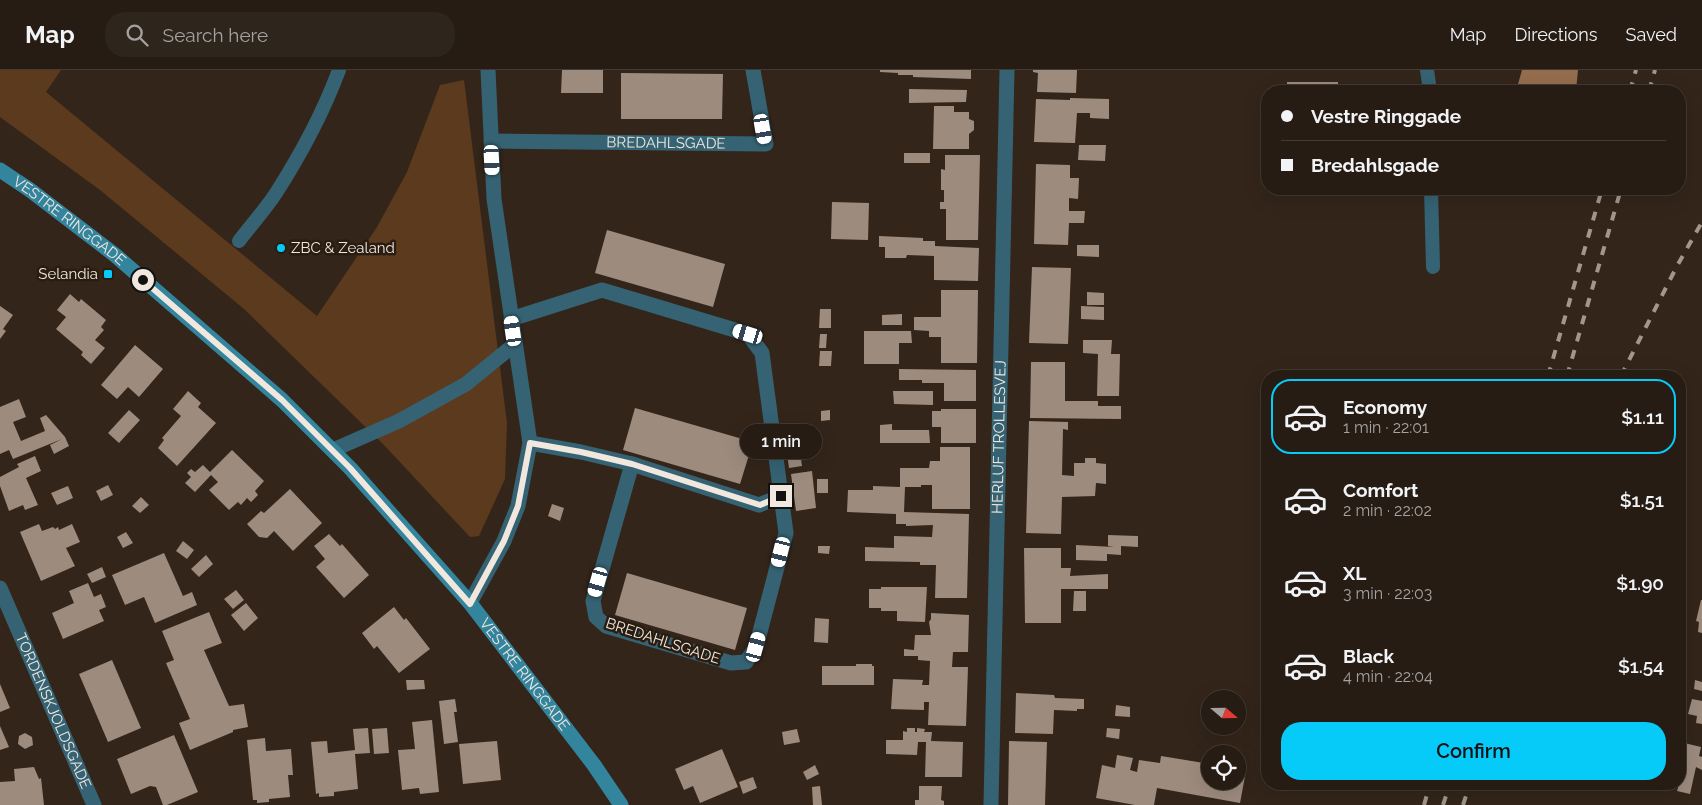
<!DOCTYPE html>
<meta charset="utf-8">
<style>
body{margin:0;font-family:Raleway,sans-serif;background:#2e251d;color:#f1f3f6;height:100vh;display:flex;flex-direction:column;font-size:19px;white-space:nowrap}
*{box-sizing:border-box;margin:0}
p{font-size:16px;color:#a4a1a0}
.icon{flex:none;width:28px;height:28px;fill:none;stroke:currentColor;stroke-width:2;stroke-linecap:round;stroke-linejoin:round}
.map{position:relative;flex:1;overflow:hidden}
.drawer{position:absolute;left:1261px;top:300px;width:425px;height:420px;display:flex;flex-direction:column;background:#261c14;border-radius:20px;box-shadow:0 5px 20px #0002,0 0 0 1px #423a34}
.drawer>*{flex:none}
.banner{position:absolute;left:1261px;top:15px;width:425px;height:110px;border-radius:20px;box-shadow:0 5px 20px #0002,0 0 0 1px #423a34;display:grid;align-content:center;height:110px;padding:0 20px;background:#261c14}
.needle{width:32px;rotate:110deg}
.buttons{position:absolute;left:1201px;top:620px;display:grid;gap:10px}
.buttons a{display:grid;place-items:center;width:45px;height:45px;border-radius:50%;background:#261c14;box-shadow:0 5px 20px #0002,0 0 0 1px #423a34;font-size:25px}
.end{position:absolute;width:22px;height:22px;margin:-11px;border:6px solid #f0e7df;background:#111;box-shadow:0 0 0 2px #111}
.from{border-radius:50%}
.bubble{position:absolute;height:35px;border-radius:18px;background:#261c14;box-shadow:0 5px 20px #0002,0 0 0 1px #423a34;font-size:16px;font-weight:600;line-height:35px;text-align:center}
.car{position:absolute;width:15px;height:30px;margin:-15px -8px;border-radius:6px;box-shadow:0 0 4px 1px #0007;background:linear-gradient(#fff 24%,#345 0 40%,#fff 0 76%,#345 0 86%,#fff 0)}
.banner b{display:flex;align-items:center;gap:18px;height:48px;font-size:19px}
.banner b+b{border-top:1px solid #423a34}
.banner i{width:12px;height:12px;background:#f1f3f6}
ul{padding:9px 0 0;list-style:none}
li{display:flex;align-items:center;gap:15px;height:75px;margin:0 10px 8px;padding:0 10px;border:2px solid transparent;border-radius:20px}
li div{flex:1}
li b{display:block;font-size:19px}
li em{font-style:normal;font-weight:600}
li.active{border-color:#06cbf9}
li>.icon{width:45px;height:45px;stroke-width:1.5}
.primary-button{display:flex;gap:10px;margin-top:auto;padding:10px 20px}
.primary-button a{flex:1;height:58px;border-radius:20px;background:#06cbf9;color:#111;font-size:20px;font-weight:600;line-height:58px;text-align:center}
header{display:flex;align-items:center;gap:30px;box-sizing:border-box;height:70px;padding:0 25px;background:#261c14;border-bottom:1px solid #423a34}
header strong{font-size:24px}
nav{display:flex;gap:28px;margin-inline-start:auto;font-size:18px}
.search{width:350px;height:45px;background:#2e251d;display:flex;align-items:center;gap:12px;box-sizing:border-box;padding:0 18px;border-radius:20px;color:#a4a1a0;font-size:19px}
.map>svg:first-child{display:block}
.green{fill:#5b3a1e}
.water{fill:#946d4e}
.building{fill:#9d8b7e}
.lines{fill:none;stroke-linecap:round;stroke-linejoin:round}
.lane{stroke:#356373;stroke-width:14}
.street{stroke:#356373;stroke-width:15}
.secondary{stroke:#33849d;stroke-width:15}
.rail{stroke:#a2978e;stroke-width:4;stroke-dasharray:9 9;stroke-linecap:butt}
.route{stroke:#f0e7df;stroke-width:6}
.poi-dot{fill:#06cbf9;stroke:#291c11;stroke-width:2}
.labels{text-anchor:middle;stroke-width:5;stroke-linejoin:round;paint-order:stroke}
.street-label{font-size:15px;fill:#f0e7df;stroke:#291c11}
.poi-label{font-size:15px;fill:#f0e7df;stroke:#291c11;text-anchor:start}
</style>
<header>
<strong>Map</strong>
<div class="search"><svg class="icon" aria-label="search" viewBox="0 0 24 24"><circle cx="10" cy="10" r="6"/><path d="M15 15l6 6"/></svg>Search here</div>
<nav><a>Map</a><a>Directions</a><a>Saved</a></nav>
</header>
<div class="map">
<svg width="1702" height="735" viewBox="0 0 1702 735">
<rect width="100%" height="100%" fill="#33251a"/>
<path class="green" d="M0,0H61L46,22L317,246L377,157L407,102L440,15L464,10L507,353L505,409L479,466L470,467L383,374L244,239L100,120L0,47Z"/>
<path class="water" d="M1522,0H1578L1576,21H1516Z"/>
<g class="building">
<path d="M562,0H603V23H561Z"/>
<path d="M880,0H971V9L913,7V5H898V3L880,2Z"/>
<path d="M1033,0H1077L1076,23L1037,22L1038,3L1033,2Z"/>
<path d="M621,3L723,4L722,49H621Z"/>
<rect x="1287" y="12" width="51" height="9"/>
<path d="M909,19L967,20L966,32L909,33Z"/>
<path d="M1070,28L1109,29V49L1090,48V43H1077L1075,73L1034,72L1036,29L1070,30Z"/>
<path d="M934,36H954V42H969V49L974,51V60L969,64V79H933Z"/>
<path d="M1079,75H1106L1105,91L1078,90Z"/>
<rect x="904" y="83" width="26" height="10"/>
<path d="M945,85H980L978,170H946V139H940V132H944V120H941V99L945,100Z"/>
<path d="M1036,94L1070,95V108H1079L1078,129L1069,128V141H1085L1084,153H1069L1068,175L1034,174Z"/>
<path d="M832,132L869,133L868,170L831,169Z"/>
<path d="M607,160L725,194L713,237L595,203Z"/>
<path d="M879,166L923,168V171H935V176L979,178L978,211L934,210V186L907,185L906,188H885V177H879Z"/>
<path d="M1077,175H1099V187L1077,186Z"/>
<path d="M1032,197L1071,198L1068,274L1029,273Z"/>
<path d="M941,220H978L977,293H941V267H929V261L914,260V247H941Z"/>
<path d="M1087,222L1104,223V235H1087Z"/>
<path d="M70,224L79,232L81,229L106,250L101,257L104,260L95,270L105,278L91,294L81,285L83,282L56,259L66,247L57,240Z"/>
<path d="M0,236L13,245L3,259L6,261L0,269Z"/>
<path d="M1081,236L1104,237V250L1081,249Z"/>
<path d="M820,239H831V258H819Z"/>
<path d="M902,244V255H882V245Z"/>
<path d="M864,261H911L912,273H899V294H864Z"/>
<path d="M820,264H827L826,278H819Z"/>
<path d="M1083,270H1112L1111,284H1120L1119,326H1097L1098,284L1083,283Z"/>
<path d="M135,275L163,299L139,327L128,317L117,329L101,315Z"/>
<path d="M820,281H832L831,296H819Z"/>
<path d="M1031,292H1065V331H1098V336H1121V349L1030,348Z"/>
<path d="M899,299L976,300V331H944V313H922V310H899Z"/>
<path d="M188,321L201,333L198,337L216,353L177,396L158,378L164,370L162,368L181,346L173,339Z"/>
<path d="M893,321H933V335L894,334Z"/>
<path d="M19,329L26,347L13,352L21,371L45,361L40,348L46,345L65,367L69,376L54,384L50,375L62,369L13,389L9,380L0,384V337Z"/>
<path d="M635,338L753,372L740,414L623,380Z"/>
<path d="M941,339H976V373H941V357H932V341H941Z"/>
<path d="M129,340L140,350L119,373L108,363Z"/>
<path d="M830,340V350L821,351V341Z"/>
<path d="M1029,351L1068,352V360L1063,359L1062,405L1074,406V393H1085V388H1096V393L1106,394V414L1096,413L1095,426L1062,427L1061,464L1026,463Z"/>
<path d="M892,354V360H929L930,373H880V355Z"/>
<path d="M798,367L802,396L789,398L785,368Z"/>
<path d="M940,377H970V439H932V415H921V417H905L904,442L969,444L967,528H935L936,495H920V492L865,491V477L894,478V466L932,467L933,455L906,456V454H896V444L847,442L848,420H873V416L900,417V398H929L930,391H940Z"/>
<path d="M232,380L264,411L255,421L258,425L251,432L247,428L241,435L238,432L229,440L209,420L218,412L211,405L195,422L185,413L191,407L187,403L191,399L195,402L203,395L210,402Z"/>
<path d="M35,386L41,401L26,408L38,435L25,440L23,435L9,441L0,416V407L19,397L17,394Z"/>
<path d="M812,401L816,438L796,441L791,404Z"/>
<rect x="817" y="409" width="11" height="14"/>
<path d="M108,415L113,425L101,431L96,421Z"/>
<path d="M68,416L73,428L57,435L51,423Z"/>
<path d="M290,419L322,453L293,481L274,461L267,468L259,467L247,454L261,441L264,443Z"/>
<path d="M141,427L149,435L140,443L132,436Z"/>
<path d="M552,434L564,438L560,451L548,446Z"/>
<path d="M39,454L42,461L53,457L55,459L58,457L59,460L72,454L80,472L66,478L75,496L41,511L20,462Z"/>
<path d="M126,462L133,473L123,478L117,467Z"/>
<path d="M329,464L340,476L342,474L369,505L344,528L316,497L325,489L314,476Z"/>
<path d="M1108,465L1138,466V477L1121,476V485L1107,484V491L1076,490V475L1114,477L1108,476Z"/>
<path d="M183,471L194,480L187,489L176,481Z"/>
<path d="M818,476H830L829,484L818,483Z"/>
<path d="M1024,478H1061V498H1071L1070,506L1108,504V519H1061V553H1025Z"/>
<path d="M164,483L183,526L192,522L197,535L155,553L144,527L125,535L112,505Z"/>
<path d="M206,485L213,494L199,507L191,499Z"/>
<path d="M102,497L106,507L92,513L87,504Z"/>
<path d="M627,503L747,538L735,580L615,545Z"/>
<path d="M88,513L94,527L101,524L106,537L99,540L104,551L63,569L52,543L74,533L69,521Z"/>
<path d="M881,517H927L925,552L897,551V541H881V538H869V519H881Z"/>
<path d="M236,520L244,530L233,539L224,529Z"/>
<path d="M1074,521H1086V541H1073Z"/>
<path d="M1701,530H1702V563L1698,562L1699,552L1696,551Z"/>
<path d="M246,533L258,548L244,561L231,545Z"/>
<path d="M394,537L404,550L406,548L430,579L399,603L377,576L374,579L362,563Z"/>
<path d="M209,542L222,573L204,580L229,636L244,634L248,657L233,660V662L190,680L179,653L190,649L166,593L174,590L162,561Z"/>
<path d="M931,543L969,545L968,582H953L952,597H968L966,656L928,655L929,632H924V640L891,639L893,609L923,610L922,615H929L930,591L918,590V586H904V579L914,580L915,565H931L929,552L931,549Z"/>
<path d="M815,548L829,549L828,573L814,572Z"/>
<path d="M112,590L141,658L108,672L79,604Z"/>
<path d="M856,594H872V596H874V615H822V596H856Z"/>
<path d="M406,610H424L425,619L407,620Z"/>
<path d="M1695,610L1702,612V621L1694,619Z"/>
<path d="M0,614L10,638L0,642Z"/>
<path d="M1016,623L1054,625L1055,628L1084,629V639H1077V641L1054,640L1053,664L1015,663Z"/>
<path d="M455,629L457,642H454L458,672L444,674L439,631Z"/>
<path d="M1692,629L1702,631V654L1696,653L1697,646L1688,644Z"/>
<path d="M1116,635L1130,637V647L1115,646Z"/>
<path d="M432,650L439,722L420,724L419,718L402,720L398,680L415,679L412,652Z"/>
<path d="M0,656L9,677L0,680Z"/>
<path d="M368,658L370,683L355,684L358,719L334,722V726L319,727V723L316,724L311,672L327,671L328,683L355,680L353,659Z"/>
<path d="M387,658L389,683L374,684L372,659Z"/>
<path d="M907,658H915V662H917V658L925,659L924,662H932L931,671L963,672L962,707H925L926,672H918L917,685L886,684V670H903V661L907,662Z"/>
<path d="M1107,658L1120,659L1119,669L1106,667Z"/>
<path d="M797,659L800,672L784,675L782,662Z"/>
<path d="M25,663L32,667L33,675L25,679L18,674L19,666Z"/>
<path d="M174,665L198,722L167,735H163L156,717L150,716L131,724L117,689Z"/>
<path d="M265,668L266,681L291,679L293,705H288L290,727L269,729V732L257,733V730H253L247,670Z"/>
<path d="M497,671L501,710L463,714L459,674Z"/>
<path d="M1009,671L1047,672L1045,735H1008Z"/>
<path d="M1680,672L1701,677L1699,686L1702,687V700L1696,697L1690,724L1677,721L1683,702L1680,701Z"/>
<path d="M722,679L738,717L700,733L693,716L684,720L675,699Z"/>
<path d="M1117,685L1133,688L1130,700L1137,702L1139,690L1160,693L1161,686L1210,694V711H1238V688L1243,689L1241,700L1246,701L1240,733L1157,718L1154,735H1135L1096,728L1102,695L1115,698Z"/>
<path d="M815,695L819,704L807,710L803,702Z"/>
<path d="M34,697L39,709L41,708L44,735H0V712L15,711L14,699Z"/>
<path d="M753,707L757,718L743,724L739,712Z"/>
<path d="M820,716L822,735H813L812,717Z"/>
<path d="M919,716H942L941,730L944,731V735H915V730H919Z"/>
</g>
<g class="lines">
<g class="lane">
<path d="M1427,0L1430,21"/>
<path d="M1431,119L1433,197"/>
<path d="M239,171C251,155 265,140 276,123C301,84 323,43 339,0"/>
</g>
<g class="street">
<path id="s1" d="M491,71L766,74L753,0"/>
<path d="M511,249L602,220L748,264L762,283L786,463L756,577L746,592L731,593L606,556L596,547L593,531L632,394"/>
<path d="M530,373L581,382L632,394L759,435L781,426"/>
<path d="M333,380L399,351L466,314L515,274"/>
<path id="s2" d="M0,518L94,735"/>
<path d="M470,533L504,471L518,436L530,373L494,129L488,0"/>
<path id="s3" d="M991,735L1007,0"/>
</g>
<path class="secondary" id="s4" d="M0,100L30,120L115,185L282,330L350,398L470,533L594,695L621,735"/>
<g class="rail">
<path d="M1630,21L1636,0"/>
<path d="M1649,21L1655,0"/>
<path d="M1548,306L1602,119"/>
<path d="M1567,306L1621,119"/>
<path d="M1621,306L1677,196L1702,152"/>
<path d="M1424,735L1430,714"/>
<path d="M1443,735L1450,714"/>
<path d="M1463,735L1470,714"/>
</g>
</g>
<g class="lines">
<path class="route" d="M143,210L282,330L350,398L470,534L504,471L518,436L530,373L581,382L632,394L760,435L781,426"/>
</g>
<g class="poi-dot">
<circle cx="281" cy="178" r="5"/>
<rect x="103" y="199" width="10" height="10" rx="2.5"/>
</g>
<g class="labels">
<g class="street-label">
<text dy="5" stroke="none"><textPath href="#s1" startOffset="175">BREDAHLSGADE</textPath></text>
<text dy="5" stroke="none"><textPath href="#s4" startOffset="86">VESTRE RINGGADE</textPath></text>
<text dy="5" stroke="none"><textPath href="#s3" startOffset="368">HERLUF TROLLESVEJ</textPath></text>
<text transform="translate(663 571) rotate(18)" y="5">BREDAHLSGADE</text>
<text dy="5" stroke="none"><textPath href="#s4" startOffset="731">VESTRE RINGGADE</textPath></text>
<text dy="5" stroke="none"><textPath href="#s2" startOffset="134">TORDENSKJOLDSGADE</textPath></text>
</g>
<g class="poi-label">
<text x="291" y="183">ZBC &amp; Zealand</text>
<text x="98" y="209" text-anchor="end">Selandia</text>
</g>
</g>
</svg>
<div class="buttons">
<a><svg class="needle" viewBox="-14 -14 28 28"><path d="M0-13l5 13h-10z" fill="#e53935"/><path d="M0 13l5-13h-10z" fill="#a4a1a0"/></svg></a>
<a><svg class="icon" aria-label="locate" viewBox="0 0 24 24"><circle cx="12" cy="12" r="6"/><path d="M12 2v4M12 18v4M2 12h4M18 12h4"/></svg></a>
</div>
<i class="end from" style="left:143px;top:210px"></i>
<i class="end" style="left:781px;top:426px"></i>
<div class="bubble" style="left:740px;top:354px;width:82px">1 min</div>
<i class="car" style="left:763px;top:59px;rotate:170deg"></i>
<i class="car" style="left:492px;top:90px;rotate:177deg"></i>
<i class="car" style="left:513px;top:261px;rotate:352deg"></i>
<i class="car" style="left:748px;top:264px;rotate:287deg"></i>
<i class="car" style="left:781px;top:482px;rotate:194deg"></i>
<i class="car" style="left:598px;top:512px;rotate:196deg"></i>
<i class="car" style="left:756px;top:577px;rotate:15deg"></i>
<div class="banner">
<b><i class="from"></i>Vestre Ringgade</b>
<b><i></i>Bredahlsgade</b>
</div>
<section class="drawer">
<ul>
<li class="active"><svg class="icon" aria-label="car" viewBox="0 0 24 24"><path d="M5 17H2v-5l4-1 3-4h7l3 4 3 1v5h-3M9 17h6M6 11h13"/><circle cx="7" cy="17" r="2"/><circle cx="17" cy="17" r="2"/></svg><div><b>Economy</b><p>1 min · 22:01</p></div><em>$1.11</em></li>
<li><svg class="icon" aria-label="car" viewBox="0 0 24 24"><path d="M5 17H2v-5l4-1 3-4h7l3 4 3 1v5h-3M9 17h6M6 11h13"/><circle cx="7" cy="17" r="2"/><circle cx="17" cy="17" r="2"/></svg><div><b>Comfort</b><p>2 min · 22:02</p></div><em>$1.51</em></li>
<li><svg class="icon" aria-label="car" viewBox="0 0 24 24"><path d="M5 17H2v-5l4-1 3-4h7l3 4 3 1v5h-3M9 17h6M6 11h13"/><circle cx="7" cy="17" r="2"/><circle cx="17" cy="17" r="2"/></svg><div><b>XL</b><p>3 min · 22:03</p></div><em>$1.90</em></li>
<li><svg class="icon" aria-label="car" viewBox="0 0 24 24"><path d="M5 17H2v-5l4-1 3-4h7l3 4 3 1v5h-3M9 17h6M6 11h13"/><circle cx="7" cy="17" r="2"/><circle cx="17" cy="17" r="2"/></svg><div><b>Black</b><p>4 min · 22:04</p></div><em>$1.54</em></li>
</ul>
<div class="primary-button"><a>Confirm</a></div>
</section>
</div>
